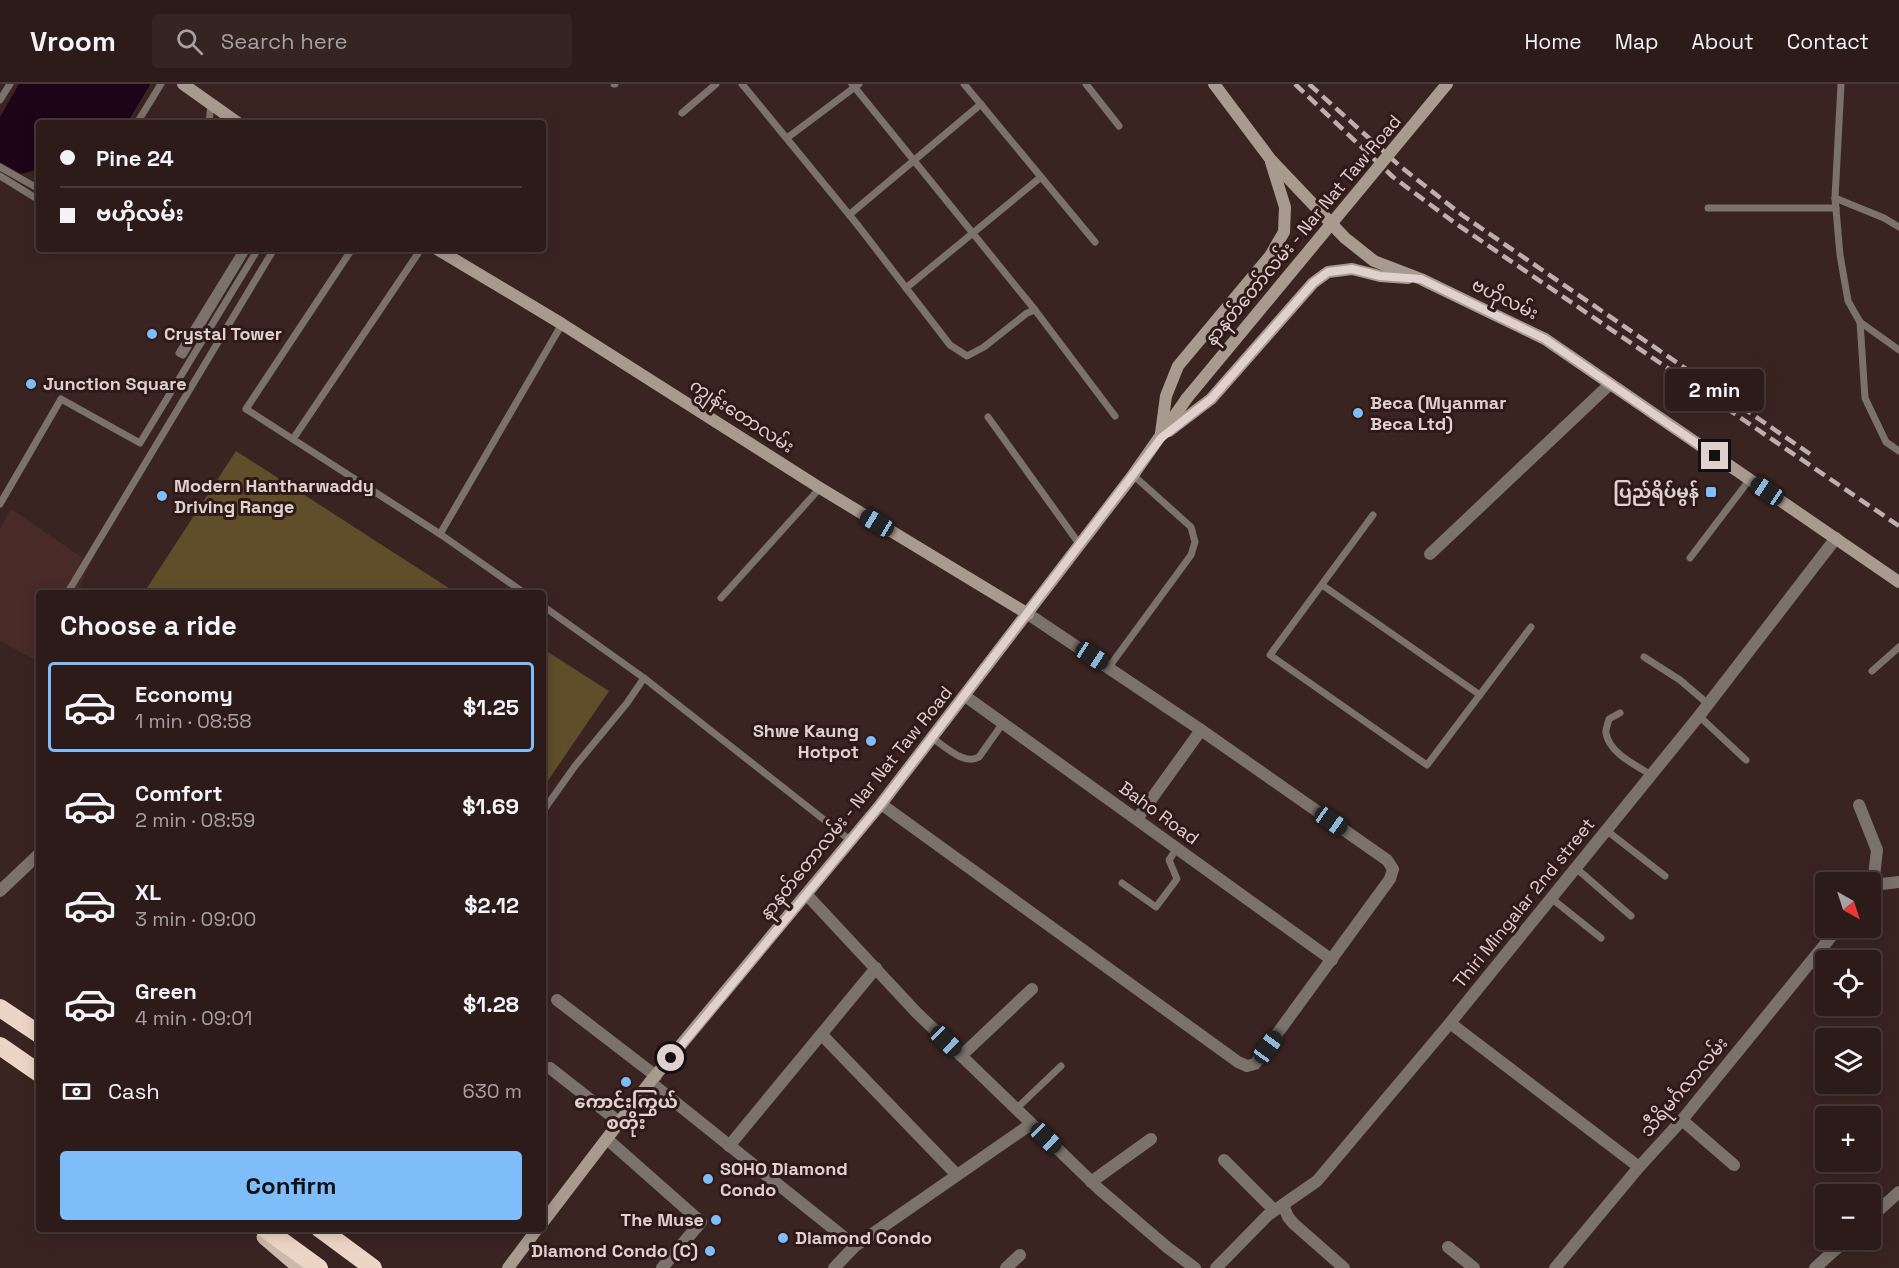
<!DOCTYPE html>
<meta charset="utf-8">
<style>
body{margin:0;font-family:"Space Grotesk","Noto Sans Myanmar",sans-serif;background:#342422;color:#f1f3f6;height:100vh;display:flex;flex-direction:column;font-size:22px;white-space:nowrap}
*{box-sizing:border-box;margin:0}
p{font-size:20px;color:#a6a1a2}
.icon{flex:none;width:33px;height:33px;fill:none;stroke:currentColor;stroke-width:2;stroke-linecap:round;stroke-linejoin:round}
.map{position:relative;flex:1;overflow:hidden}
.sheet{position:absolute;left:36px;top:506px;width:510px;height:642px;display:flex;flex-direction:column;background:#2c1b19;border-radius:6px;box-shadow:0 3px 15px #0003,0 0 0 2px #483938}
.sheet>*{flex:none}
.guide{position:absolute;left:36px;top:36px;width:510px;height:132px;border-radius:6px;box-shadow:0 3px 15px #0003,0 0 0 2px #483938;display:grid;align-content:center;height:132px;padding:0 24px;background:#2c1b19}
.needle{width:39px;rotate:141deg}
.controls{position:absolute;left:1815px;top:788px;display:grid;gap:12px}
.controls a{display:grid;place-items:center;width:66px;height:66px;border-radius:6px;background:#2c1b19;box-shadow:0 3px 15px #0003,0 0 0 2px #483938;font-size:30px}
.end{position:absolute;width:27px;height:27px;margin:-14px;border:8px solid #e0d1cf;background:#111;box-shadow:0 0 0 3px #111}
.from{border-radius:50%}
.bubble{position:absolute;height:42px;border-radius:6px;background:#2c1b19;box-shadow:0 3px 15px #0003,0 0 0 2px #483938;font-size:20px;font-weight:800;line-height:42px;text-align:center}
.car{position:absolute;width:18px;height:36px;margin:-18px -9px;border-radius:8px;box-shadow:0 0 4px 2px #0007;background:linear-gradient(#222 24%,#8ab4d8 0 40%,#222 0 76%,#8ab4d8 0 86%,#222 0)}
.guide b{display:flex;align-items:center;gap:21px;height:57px;font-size:22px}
.guide b+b{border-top:2px solid #483938}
.guide i{width:15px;height:15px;background:#f1f3f6}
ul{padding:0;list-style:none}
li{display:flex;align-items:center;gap:18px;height:90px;margin:0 12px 9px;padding:0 12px;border:3px solid transparent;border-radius:6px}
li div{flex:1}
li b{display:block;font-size:22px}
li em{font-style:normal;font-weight:800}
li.current{border-color:#7fbdfa}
li>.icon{width:54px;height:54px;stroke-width:1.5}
h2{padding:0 24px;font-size:27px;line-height:72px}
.pay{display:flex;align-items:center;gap:15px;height:66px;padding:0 24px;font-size:22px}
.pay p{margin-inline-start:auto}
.action{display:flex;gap:12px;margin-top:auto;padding:12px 24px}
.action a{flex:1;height:69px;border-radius:6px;background:#7fbdfa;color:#111;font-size:24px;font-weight:800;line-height:69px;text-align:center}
header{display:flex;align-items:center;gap:36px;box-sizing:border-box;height:84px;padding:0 30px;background:#2c1b19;border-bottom:2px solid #483938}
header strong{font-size:28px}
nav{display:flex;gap:33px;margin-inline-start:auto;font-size:21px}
.search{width:420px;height:54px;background:#342422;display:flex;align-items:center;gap:15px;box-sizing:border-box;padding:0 21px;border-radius:6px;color:#a6a1a2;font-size:22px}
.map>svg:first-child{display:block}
.built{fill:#482b27}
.green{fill:#604e2b}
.water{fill:#1c0419}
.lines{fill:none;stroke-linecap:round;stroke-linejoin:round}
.lane{stroke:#7b726b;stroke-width:7}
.street{stroke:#7b726b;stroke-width:12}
.secondary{stroke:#a99a90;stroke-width:12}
.primary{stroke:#cdb9ac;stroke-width:15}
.highway{stroke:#edd5c6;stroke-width:18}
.rail{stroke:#beaeac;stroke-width:4.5;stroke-dasharray:12 6;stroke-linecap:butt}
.secondary-bridge{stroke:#a99a90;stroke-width:12}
.route{stroke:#e0d1cf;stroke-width:8}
.poi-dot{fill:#7fbdfa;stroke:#2f1a18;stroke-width:2}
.labels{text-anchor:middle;stroke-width:6;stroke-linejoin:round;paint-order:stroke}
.street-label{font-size:18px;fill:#e0d1cf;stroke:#2f1a18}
.poi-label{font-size:18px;font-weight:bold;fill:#e0d1cf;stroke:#2f1a18;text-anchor:start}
</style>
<header>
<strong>Vroom</strong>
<div class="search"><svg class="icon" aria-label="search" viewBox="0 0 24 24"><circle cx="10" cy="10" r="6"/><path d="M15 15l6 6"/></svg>Search here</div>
<nav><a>Home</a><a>Map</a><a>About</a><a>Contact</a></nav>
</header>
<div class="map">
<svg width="1899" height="1184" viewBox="0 0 1899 1184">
<rect width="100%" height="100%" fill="#3a2421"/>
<path class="built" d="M11,425L90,479L78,508H39V578L0,557V444Z"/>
<g class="green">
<path d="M236,367L455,508H148L145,507Z"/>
<path d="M543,565L609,607L543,704Z"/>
</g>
<path class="water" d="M19,0H149L150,1L127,39H39V85L21,90L0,78V33Z"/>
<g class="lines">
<g class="lane">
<path d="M614,0H615"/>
<path d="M742,0L856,139L950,261L967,272L984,263L1027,229L1035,226L1115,332"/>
<path d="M852,0L1035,226"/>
<path d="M964,0L1095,158"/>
<path d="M1086,0L1119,42"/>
<path d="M1841,0L1835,114L1840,171L1848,217L1860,238L1865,314L1886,358L1899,367"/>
<path d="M0,16L10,0"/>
<path d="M682,29L716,0"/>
<path d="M137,39L161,0"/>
<path d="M209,39L211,20"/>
<path d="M787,54L859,0"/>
<path d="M0,83L39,105"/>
<path d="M0,92L39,116"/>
<path d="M1835,114L1884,134L1899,143"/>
<path d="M1708,124H1836"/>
<path d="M849,131L981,20"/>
<path d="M243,165L179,269L183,271L247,165"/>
<path d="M352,165L246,325L440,450L523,508"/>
<path d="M906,204L1041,93"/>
<path d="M1860,238L1899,266"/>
<path d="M988,333L1080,461"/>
<path d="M293,355L421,165"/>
<path d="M0,420L61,315L140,359L258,165"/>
<path d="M1373,431L1270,571L1427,681L1531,543"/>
<path d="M440,450L562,240"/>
<path d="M1690,474L1750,395"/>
<path d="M1322,501L1480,611"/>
<path d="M68,508L274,165"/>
<path d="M721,514L820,404"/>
<path d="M543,522L644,594L851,757"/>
<path d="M1644,573L1680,596L1708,620"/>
<path d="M1109,583L1191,471L1195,458L1191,443L1133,391"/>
<path d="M1872,587L1899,563"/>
<path d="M1620,629L1609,635C1608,640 1605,645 1606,649C1609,669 1636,681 1651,691"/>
<path d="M1699,632L1746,676"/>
<path d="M932,654C945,662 964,682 979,673L1003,639"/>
<path d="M543,727L575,682L627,619L644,594"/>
<path d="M1606,746L1665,792"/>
<path d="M1576,784L1631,832"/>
<path d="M1122,799L1156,823L1177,795L1169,776L1177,764"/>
<path d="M1551,814L1601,854"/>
<path d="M1016,1025L1061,982"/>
</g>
<g class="street">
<path d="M1430,470L1610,300"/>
<path d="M965,612L1332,876"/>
<path d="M881,720L1238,978L1247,982L1255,980L1390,795L1393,785L1387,776L1201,646L1028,530"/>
<path d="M1859,721L1877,766L1873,801"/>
<path d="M1137,735L1201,646"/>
<path d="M1873,801L1899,798"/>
<path d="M0,807L39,770"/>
<path d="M807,811L916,928L1099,1105L1168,1164L1195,1184"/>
<path d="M557,916L656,992"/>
<path d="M1450,939L1639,1083"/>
<path d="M822,951L957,1091"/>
<path d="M961,972L1032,905"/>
<path d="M550,984L619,1038"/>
<path d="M650,998L855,1162"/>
<path d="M1682,1036L1734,1081"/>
<path d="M607,1055L701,1138L662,1184"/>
<path d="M729,1062L876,884"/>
<path d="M1224,1076L1274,1126"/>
<path d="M1091,1098L1151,1055"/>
<path d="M1283,1121L1288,1133L1294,1140L1344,1184"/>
<path d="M1870,1134L1899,1108"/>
<path d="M1448,1163L1474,1184"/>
<path d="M834,1184L855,1162L1031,1040"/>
<path d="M1006,1184L1020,1171"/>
<path d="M1216,1184L1268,1131L1317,1097L1450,939L1699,632L1836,454"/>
<path d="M1555,1184L1639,1083L1682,1036L1839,843"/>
<path d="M1815,1184L1847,1155"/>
</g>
<g class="secondary">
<path d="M183,0L238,39"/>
<path d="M1214,0L1271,76L1345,154L1374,177L1421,195L1545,255L1899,498"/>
<path d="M437,165L562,240L820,404L1028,530"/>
<path d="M1169,347L1211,315L1313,199L1328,188L1352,185L1380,192L1408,194"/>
<path d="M1161,349L1166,312L1178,282L1270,172L1284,148L1285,123L1271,78"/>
<path d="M543,1138L650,998L881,720L1133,391L1187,314"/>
<path d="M508,1184L538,1144"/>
</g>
<path class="primary" d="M264,1153L300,1184"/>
<g class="highway">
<path d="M0,924L39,950"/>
<path d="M0,962L39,989"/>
<path d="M264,1144L319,1184"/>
<path d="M319,1144L373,1184"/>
</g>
<g class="rail">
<path d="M1295,0L1393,93L1455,139L1899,442"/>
<path d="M1309,0L1401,83L1462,131L1810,370"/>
</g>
<path class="secondary-bridge" d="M1187,314L1447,0"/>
</g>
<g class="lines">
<path class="route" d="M671,974L881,720L1161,354L1211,315L1313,199L1328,188L1352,185L1380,192L1421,195L1545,255L1715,372"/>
</g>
<g class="poi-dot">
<circle cx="152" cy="250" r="6"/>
<circle cx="31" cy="300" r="6"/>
<circle cx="1358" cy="329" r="6"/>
<rect x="1705" y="402" width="12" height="12" rx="3"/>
<circle cx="162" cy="412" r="6"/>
<circle cx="871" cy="657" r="6"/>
<circle cx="626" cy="998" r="6"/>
<circle cx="708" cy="1095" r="6"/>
<circle cx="716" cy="1136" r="6"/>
<circle cx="783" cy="1154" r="6"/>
<circle cx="710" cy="1167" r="6"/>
</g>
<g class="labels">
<g class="street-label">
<text transform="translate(1303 146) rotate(-50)" y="6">နာနတ်တော်လမ်း - Nar Nat Taw Road</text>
<text transform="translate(1505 215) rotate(26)" y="6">ဗဟိုလမ်း</text>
<text transform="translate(742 332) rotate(33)" y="6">ကျွန်းတောလမ်း</text>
<text transform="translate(856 719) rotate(-51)" y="6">နာနတ်တောလမ်း - Nar Nat Taw Road</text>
<text transform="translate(1159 729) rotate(36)" y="6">Baho Road</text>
<text transform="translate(1524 819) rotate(-51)" y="6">Thiri Mingalar 2nd street</text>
<text transform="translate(1684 1003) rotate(-50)" y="6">သီရိမင်္ဂလာလမ်း</text>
</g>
<g class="poi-label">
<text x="164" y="256">Crystal Tower</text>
<text x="43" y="306">Junction Square</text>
<text x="1370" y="325">Beca (Myanmar<tspan x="1370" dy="21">Beca Ltd)</tspan></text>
<text x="174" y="408">Modern Hantharwaddy<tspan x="174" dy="21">Driving Range</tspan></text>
<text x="1699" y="414" text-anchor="end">ပြည်ရိပ်မွန်</text>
<text x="859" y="653" text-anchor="end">Shwe Kaung<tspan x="859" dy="21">Hotpot</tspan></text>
<text x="626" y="1024" text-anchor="middle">ကောင်းကြွယ်<tspan x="626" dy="21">စတိုး</tspan></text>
<text x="720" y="1091">SOHO Diamond<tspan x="720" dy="21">Condo</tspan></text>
<text x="704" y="1142" text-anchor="end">The Muse</text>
<text x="795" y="1160">Diamond Condo</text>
<text x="698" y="1173" text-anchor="end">Diamond Condo (C)</text>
</g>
</g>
</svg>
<div class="controls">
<a><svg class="needle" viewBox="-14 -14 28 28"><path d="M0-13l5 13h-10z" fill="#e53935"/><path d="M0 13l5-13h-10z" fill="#a6a1a2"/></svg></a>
<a><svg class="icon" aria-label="locate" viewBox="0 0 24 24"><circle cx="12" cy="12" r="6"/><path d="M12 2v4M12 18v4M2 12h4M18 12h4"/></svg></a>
<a><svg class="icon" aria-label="layers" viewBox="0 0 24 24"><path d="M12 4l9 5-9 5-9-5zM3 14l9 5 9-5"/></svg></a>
<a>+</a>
<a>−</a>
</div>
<i class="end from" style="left:671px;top:974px"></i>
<i class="end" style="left:1715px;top:372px"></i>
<div class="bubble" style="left:1665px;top:285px;width:99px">2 min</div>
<i class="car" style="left:1767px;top:407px;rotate:304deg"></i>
<i class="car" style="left:877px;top:439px;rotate:301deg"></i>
<i class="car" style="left:1092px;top:572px;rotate:123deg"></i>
<i class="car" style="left:1331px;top:737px;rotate:125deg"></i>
<i class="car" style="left:946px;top:957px;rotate:134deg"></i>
<i class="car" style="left:1268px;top:963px;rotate:36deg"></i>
<i class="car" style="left:1046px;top:1054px;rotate:134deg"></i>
<div class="guide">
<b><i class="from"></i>Pine 24</b>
<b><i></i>ဗဟိုလမ်း</b>
</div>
<section class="sheet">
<h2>Choose a ride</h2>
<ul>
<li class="current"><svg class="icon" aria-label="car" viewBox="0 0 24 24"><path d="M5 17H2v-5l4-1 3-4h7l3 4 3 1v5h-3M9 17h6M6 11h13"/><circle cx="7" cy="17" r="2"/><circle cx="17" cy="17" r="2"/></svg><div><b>Economy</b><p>1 min · 08:58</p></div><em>$1.25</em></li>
<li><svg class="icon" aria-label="car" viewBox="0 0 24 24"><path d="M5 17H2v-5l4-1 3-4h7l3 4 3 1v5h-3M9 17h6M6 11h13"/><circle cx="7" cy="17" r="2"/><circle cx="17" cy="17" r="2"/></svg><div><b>Comfort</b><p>2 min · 08:59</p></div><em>$1.69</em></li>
<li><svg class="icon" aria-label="car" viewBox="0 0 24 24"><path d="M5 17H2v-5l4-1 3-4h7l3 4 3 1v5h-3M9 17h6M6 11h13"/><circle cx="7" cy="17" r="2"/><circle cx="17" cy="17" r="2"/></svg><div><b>XL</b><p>3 min · 09:00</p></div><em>$2.12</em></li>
<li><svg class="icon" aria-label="car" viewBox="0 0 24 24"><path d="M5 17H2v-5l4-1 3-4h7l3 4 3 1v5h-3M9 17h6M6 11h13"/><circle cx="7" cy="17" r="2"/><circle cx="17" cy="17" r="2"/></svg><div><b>Green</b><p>4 min · 09:01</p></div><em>$1.28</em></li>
</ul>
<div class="pay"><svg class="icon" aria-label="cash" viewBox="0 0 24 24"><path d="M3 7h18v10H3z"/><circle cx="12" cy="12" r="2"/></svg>Cash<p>630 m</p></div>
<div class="action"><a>Confirm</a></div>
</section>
</div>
